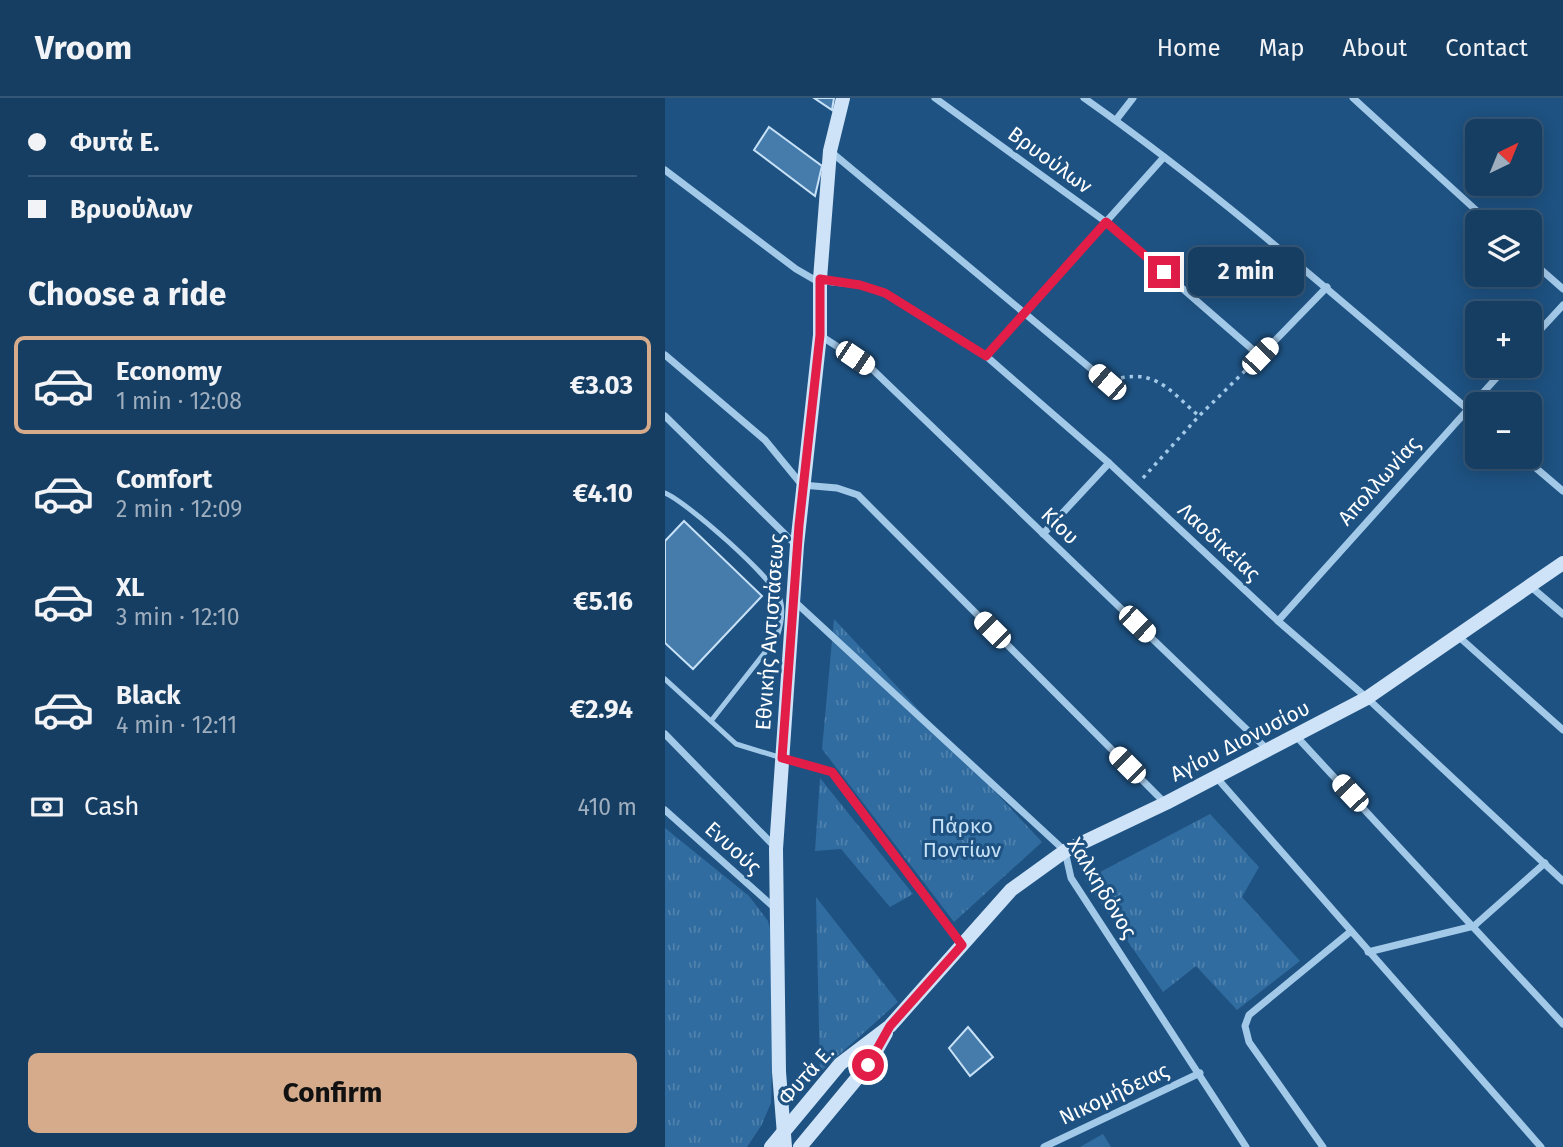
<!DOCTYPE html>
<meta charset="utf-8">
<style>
body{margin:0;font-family:"Fira Sans",sans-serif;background:#23496b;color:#f1f3f6;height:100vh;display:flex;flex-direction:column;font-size:26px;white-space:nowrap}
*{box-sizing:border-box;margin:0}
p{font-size:23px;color:#9eaebe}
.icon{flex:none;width:38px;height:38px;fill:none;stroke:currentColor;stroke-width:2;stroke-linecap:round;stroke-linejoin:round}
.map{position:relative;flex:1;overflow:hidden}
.drawer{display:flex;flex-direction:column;background:#163e62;width:665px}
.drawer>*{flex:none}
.banner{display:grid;align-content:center;height:154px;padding:0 28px;background:#163e62}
.needle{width:46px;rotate:43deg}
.tools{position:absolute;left:800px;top:21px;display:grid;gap:14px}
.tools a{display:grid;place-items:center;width:77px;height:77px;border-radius:10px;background:#163e62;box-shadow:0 4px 18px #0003,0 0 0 2px #355777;font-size:35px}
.end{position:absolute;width:32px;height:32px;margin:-16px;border:9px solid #e11d48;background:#fff;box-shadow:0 0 0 4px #fff}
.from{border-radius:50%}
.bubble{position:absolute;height:49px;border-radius:10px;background:#163e62;box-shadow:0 4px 18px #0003,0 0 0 2px #355777;font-size:23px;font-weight:700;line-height:49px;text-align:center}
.car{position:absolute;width:21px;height:42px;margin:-21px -10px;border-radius:9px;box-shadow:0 0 5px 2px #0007;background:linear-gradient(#fff 24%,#345 0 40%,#fff 0 76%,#345 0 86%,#fff 0)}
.banner b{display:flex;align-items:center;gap:24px;height:66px;font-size:26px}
.banner b+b{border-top:2px solid #355777}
.banner i{width:18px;height:18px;background:#f1f3f6}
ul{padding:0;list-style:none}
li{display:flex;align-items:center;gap:21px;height:98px;margin:0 14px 10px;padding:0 14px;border:4px solid transparent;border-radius:10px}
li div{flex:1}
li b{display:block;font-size:26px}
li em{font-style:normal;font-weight:700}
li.active{border-color:#d6ab8b}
li>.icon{width:63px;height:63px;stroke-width:1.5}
h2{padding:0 28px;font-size:32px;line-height:84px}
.pay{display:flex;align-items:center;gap:18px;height:77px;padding:0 28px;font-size:26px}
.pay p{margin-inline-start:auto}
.button{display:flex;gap:14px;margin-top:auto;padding:14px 28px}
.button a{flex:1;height:80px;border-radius:10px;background:#d6ab8b;color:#111;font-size:28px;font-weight:700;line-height:80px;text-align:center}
header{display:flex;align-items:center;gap:42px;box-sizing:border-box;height:98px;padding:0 35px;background:#163e62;border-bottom:2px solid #355777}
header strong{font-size:33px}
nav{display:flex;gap:38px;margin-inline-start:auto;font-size:24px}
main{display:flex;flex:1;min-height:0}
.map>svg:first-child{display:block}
.park{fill:url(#park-tufts)}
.building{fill:#467cab;stroke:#c7e1f7;stroke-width:2}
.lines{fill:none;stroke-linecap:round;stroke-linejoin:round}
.path{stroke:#a3c9e9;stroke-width:3.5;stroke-dasharray:3.5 5;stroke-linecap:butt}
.lane{stroke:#a3c9e9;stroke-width:5}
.street{stroke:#a3c9e9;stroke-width:7}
.secondary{stroke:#cee3f7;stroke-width:14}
.route{stroke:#e11d48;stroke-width:9}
.labels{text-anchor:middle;stroke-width:6;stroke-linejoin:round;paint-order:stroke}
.street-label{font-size:21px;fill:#fff;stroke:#1e5282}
.park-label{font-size:21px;fill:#c7e1f7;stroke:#1e5282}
</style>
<header>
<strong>Vroom</strong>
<nav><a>Home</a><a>Map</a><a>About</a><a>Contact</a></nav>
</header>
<main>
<section class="drawer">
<div class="banner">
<b><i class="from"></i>Φυτά Ε.</b>
<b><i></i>Βρυούλων</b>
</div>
<h2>Choose a ride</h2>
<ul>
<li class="active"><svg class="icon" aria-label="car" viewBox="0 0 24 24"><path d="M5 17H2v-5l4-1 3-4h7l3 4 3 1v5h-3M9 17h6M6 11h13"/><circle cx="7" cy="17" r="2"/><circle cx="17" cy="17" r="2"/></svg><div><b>Economy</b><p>1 min · 12:08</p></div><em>€3.03</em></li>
<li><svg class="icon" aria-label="car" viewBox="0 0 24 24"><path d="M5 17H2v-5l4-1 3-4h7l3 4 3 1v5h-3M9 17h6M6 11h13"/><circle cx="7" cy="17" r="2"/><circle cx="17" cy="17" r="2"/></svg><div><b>Comfort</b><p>2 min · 12:09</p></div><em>€4.10</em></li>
<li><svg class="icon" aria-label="car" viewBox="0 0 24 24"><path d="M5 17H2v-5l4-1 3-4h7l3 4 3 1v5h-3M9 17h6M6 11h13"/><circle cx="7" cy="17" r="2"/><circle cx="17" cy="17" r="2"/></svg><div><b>XL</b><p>3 min · 12:10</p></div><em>€5.16</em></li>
<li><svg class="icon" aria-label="car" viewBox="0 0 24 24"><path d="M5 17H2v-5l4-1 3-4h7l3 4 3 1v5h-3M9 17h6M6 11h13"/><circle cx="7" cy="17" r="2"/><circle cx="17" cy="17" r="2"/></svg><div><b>Black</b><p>4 min · 12:11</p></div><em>€2.94</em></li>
</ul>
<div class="pay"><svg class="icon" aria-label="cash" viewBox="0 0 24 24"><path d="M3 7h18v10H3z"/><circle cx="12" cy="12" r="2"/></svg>Cash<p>410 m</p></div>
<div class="button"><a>Confirm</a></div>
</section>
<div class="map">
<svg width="898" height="1049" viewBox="0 0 898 1049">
<defs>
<pattern id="park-tufts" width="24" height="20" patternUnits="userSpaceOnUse" patternTransform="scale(1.75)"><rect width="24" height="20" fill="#316ca0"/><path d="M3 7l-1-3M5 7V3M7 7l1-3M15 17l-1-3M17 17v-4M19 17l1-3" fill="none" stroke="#5082ae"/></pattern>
</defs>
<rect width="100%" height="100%" fill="#1e5282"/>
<g class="park">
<path d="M169,521L377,744L289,824L157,651Z"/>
<path d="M155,680L248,796L225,809L176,751L150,753Z"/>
<path d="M545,716L594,769L577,799L635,863L572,912L531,868L498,894L420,782Z"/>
<path d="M0,730L84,798L103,823L110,848L106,1005L96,1028L82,1049H0Z"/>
<path d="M151,799L233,904L155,974Z"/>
<path d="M438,1036L446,1049H415Z"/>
</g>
<g class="building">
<path d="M149,0H169L167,12Z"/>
<path d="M104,29L157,68L150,98L89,52Z"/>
<path d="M19,423L97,498L28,571L0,545V443Z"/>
<path d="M303,929L328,959L305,978L284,950Z"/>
</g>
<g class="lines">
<g class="path">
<path d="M456,280C493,272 508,296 534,318"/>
<path d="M478,380L534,318L586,267"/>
</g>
<g class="lane">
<path d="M0,395C22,404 108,480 115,501C119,514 116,527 112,539L46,623"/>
<path d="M0,581L71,646L117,660"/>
</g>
<g class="street">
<path d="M270,0L441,124L595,258L662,189"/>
<path d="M419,0C557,97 684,210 812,319"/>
<path d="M688,0L824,124"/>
<path d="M451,22L468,0"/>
<path d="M165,53L442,284"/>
<path d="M0,72L131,171L150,182L195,187L220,195L321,258L444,365L613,523L702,600L898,783"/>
<path d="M864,161L898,191"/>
<path d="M156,238L207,271L603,652"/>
<path d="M864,244L898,207"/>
<path d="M0,257L100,342L137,387L172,390L193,397L500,705"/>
<path d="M321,258L499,59"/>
<path d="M0,318L131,447"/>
<path d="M858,359L898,393"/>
<path d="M378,436L444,365"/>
<path d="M865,488L898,516"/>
<path d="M128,502L400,753L406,780L581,1049"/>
<path d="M613,523L842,268"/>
<path d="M793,538L898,632"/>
<path d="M0,636L111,750"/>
<path d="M631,638L898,926"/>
<path d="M117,660L167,674L297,847"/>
<path d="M551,679L876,1049"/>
<path d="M0,712L112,812"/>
<path d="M703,854L809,828L880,765"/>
<path d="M379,1049L535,975"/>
<path d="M658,1049L584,944L580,928L584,917L685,834"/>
</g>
<g class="secondary">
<path d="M106,1049L175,966L225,928L346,792L400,753L501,705L702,600L898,465"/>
<path d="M120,1049L114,974L111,751L132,447L155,237V181L165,53L178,0"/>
<path d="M135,1049L203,967L221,935"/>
</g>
</g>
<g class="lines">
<path class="route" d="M203,967L225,928L297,847L167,674L117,660L134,427L155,237V181L195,187L220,195L321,258L441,124L499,174"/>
</g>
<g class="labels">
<g class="street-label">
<text transform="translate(385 62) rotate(36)" y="7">Βρυούλων</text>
<text transform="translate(714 383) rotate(-48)" y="7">Απολλωνίας</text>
<text transform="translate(395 428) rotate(44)" y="7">Κίου</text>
<text transform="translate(554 444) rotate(43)" y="7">Λαοδικείας</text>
<text transform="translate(105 534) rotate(-86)" y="7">Εθνικής Αντιστάσεως</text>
<text transform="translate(575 643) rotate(-27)" y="7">Αγίου Διονυσίου</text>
<text transform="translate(68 750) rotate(42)" y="7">Ενυούς</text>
<text transform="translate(437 790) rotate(59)" y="7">Χαλκηδόνος</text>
<text transform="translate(141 977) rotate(-48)" y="7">Φυτά Ε.</text>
<text transform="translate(449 996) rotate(-25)" y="7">Νικομήδειας</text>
</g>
<g class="park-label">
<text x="297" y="735">Πάρκο<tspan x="297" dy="24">Ποντίων</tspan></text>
</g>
</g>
</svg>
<div class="tools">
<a><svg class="needle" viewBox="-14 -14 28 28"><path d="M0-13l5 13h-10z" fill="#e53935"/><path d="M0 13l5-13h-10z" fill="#9eaebe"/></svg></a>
<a><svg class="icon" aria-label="layers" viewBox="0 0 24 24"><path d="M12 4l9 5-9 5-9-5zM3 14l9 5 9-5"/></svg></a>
<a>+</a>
<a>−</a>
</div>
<i class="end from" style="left:203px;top:967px"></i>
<i class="end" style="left:499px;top:174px"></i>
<div class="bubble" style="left:523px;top:149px;width:116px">2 min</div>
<i class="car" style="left:595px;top:258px;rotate:44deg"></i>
<i class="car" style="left:190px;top:260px;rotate:124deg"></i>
<i class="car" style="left:442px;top:284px;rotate:311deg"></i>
<i class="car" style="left:472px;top:526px;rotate:134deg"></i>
<i class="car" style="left:327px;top:532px;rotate:315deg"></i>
<i class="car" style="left:462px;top:667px;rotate:315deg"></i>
<i class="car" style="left:685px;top:695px;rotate:317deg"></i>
</div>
</main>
